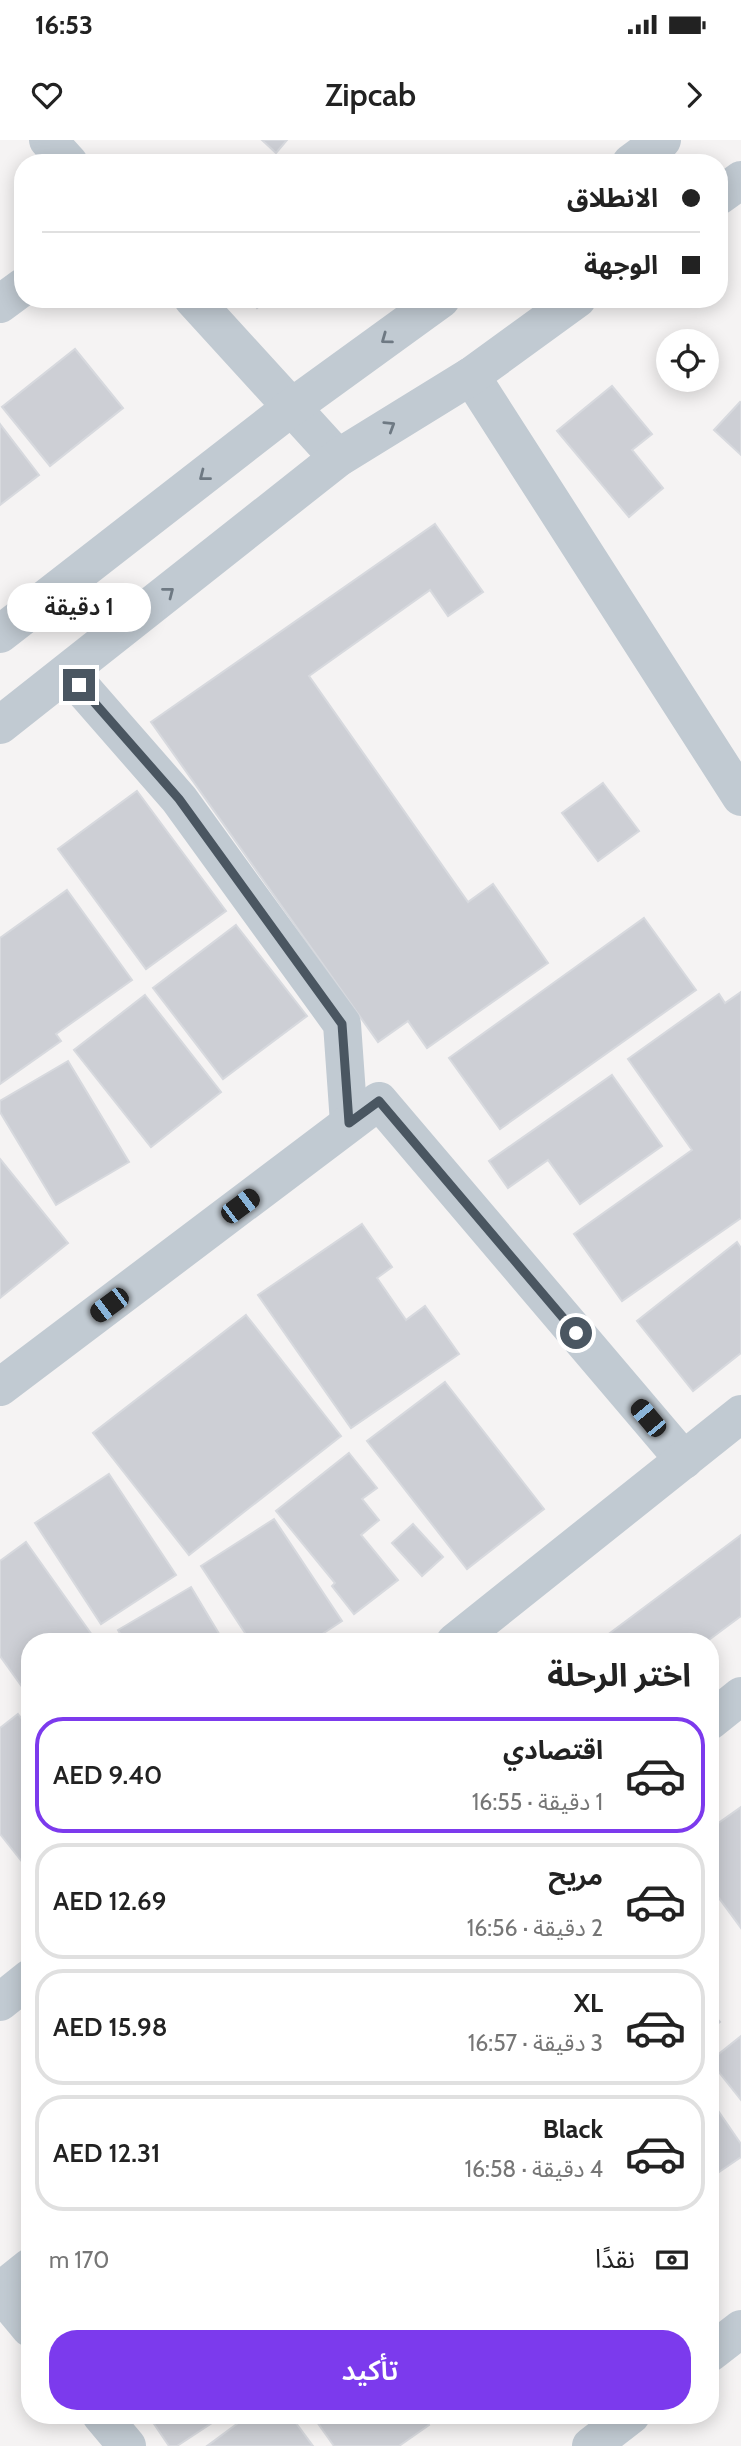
<!DOCTYPE html>
<html lang="ar">
<meta charset="utf-8">
<style>
body{margin:0;font-family:Cabin,"Noto Sans Arabic",sans-serif;background:#f2f2f2;color:#222;direction:rtl;height:100vh;display:flex;flex-direction:column;font-size:26px;white-space:nowrap}
*{box-sizing:border-box;margin:0}
p{font-size:23px;color:#767676}
.icon{flex:none;width:38px;height:38px;fill:none;stroke:currentColor;stroke-width:2;stroke-linecap:round;stroke-linejoin:round}
.map{position:relative;flex:1;overflow:hidden;direction:ltr}
.details{position:absolute;left:21px;top:1493px;width:698px;height:791px;display:flex;flex-direction:column;background:#fff;border-radius:28px;box-shadow:0 4px 18px #0003;direction:rtl}
.details>*{flex:none}
.banner{position:absolute;left:14px;top:14px;width:714px;height:154px;border-radius:28px;box-shadow:0 4px 18px #0003;direction:rtl;display:grid;align-content:center;height:154px;padding:0 28px;background:#fff}
.fabs{position:absolute;left:656px;top:189px;display:grid;gap:14px}
.fabs a{display:grid;place-items:center;width:63px;height:63px;border-radius:50%;background:#fff;box-shadow:0 4px 18px #0003;font-size:35px}
.end{position:absolute;width:32px;height:32px;margin:-16px;border:9px solid #4a5661;background:#fff;box-shadow:0 0 0 4px #fff}
.from{border-radius:50%}
.bubble{position:absolute;height:49px;border-radius:24px;background:#fff;box-shadow:0 4px 18px #0003;font-size:23px;font-weight:600;line-height:49px;text-align:center;direction:rtl}
.car{position:absolute;width:21px;height:42px;margin:-21px -10px;border-radius:9px;box-shadow:0 0 5px 2px #0007;background:linear-gradient(#222 24%,#8ab4d8 0 40%,#222 0 76%,#8ab4d8 0 86%,#222 0)}
.banner b{display:flex;align-items:center;gap:24px;height:66px;font-size:26px}
.banner b+b{border-top:2px solid #e0e0e0}
.banner i{width:18px;height:18px;background:#222}
ul{padding:0;list-style:none}
li{display:flex;align-items:center;gap:21px;height:116px;margin:0 14px 10px;padding:0 14px;border:4px solid #e0e0e0;border-radius:28px}
li div{flex:1}
li b{display:block;font-size:26px}
li em{font-style:normal;font-weight:600}
li.on{border-color:#7c3aed}
li>.icon{width:63px;height:63px;stroke-width:1.5}
h2{padding:0 28px;font-size:32px;line-height:84px}
.pay{display:flex;align-items:center;gap:18px;height:77px;padding:0 28px;font-size:26px}
.pay p{margin-inline-start:auto}
.action{display:flex;gap:14px;margin-top:auto;padding:14px 28px}
.action a{flex:1;height:80px;border-radius:28px;background:#7c3aed;color:#fff;font-size:28px;font-weight:600;line-height:80px;text-align:center}
.status{display:flex;justify-content:space-between;align-items:center;height:49px;padding:0 35px;background:#fff;direction:ltr}
.status svg{height:19px;fill:currentColor}
header{display:flex;justify-content:space-between;align-items:center;height:91px;padding:0 28px;background:#fff;font-size:32px;font-weight:600}
.map>svg:first-child{display:block}
.building{fill:#cdcfd5;stroke:#d7d9de;stroke-width:2}
.lines{fill:none;stroke-linecap:round;stroke-linejoin:round}
.minor{stroke:#c1cad2;stroke-width:38}
.oneway{stroke:#6e7983}
.route{stroke:#4a5661;stroke-width:9}
</style>
<div class="status"><b>16:53</b><svg viewBox="0 0 49 12"><path d="M0 12V9h3v3zM5 12V6h3v6zM10 12V3h3v9zM15 12V0h3v12zM26 1h20v11H26zM47 4h2v5h-2z"/></svg></div>
<header><svg class="icon" aria-label="forward" viewBox="0 0 24 24"><path d="M9 5l7 7-7 7"/></svg>Zipcab<svg class="icon" aria-label="heart" viewBox="0 0 24 24"><path d="M12 20l-8-8c-3-5 5-10 8-4 3-6 11-1 8 4z"/></svg></header>
<div class="map">
<svg width="741" height="2306" viewBox="0 0 741 2306">
<rect width="100%" height="100%" fill="#f5f3f3"/>
<g class="building">
<path d="M262,0H287L276,13Z"/>
<path d="M251,159H269L257,168Z"/>
<path d="M75,209L123,268L50,326L2,267Z"/>
<path d="M612,246L652,294L632,310L663,348L629,377L557,291Z"/>
<path d="M740,262L741,263V315L714,290Z"/>
<path d="M0,284L39,335L0,365Z"/>
<path d="M435,384L483,452L448,476L430,450L309,536L468,762L493,744L548,823L427,908L408,881L378,902L151,582Z"/>
<path d="M603,643L639,691L598,721L562,673Z"/>
<path d="M137,651L226,771L146,829L58,709Z"/>
<path d="M67,750L132,840L56,894L61,901L0,944V798Z"/>
<path d="M644,778L696,850L500,989L449,918Z"/>
<path d="M236,785L307,876L223,939L153,848Z"/>
<path d="M741,852V1078L622,1161L574,1094L692,1010L628,919L719,854L725,863Z"/>
<path d="M145,855L221,952L151,1007L74,910Z"/>
<path d="M68,921L129,1022L56,1065L0,972V961Z"/>
<path d="M612,935L662,1006L580,1064L548,1020L508,1048L489,1021Z"/>
<path d="M0,1019L68,1103L0,1158Z"/>
<path d="M362,1084L392,1127L377,1138L406,1180L425,1166L459,1214L351,1288L258,1155Z"/>
<path d="M737,1102L741,1108V1213L693,1251L637,1181Z"/>
<path d="M246,1175L341,1296L189,1415L93,1293Z"/>
<path d="M445,1242L544,1369L467,1429L367,1301Z"/>
<path d="M349,1313L377,1348L362,1359L379,1380L361,1395L398,1440L354,1474L332,1446L335,1443L276,1371Z"/>
<path d="M109,1334L176,1435L101,1484L35,1383Z"/>
<path d="M274,1379L342,1481L310,1502H251L201,1426Z"/>
<path d="M413,1384L443,1417L422,1436L392,1403Z"/>
<path d="M741,1395V1476L706,1502H598Z"/>
<path d="M26,1402L97,1502H30V1558L0,1516V1421Z"/>
<path d="M191,1447L224,1502H125L118,1490Z"/>
<path d="M18,1574L30,1589V1718L23,1723L0,1694V1588Z"/>
<path d="M741,1667V1788L710,1746V1689Z"/>
<path d="M710,1871L720,1882L710,1890Z"/>
<path d="M741,1896V1960L710,1921Z"/>
<path d="M710,1959L741,2004V2017L710,2038Z"/>
<path d="M148,2275H224L177,2306H169Z"/>
<path d="M249,2275H290L313,2306H207Z"/>
<path d="M312,2275H422L429,2285L399,2306H334Z"/>
</g>
<g class="lines">
<g class="minor">
<path d="M48,0L69,23"/>
<path d="M631,23L662,0"/>
<path d="M719,56L741,40"/>
<path d="M193,159L338,318"/>
<path d="M0,164L23,147"/>
<path d="M471,236L741,657"/>
<path d="M0,494L292,267L441,159"/>
<path d="M68,532L179,659L342,884L349,983"/>
<path d="M0,585L338,318L471,236L577,159"/>
<path d="M0,1247L379,961L684,1320"/>
<path d="M455,1502L741,1274"/>
<path d="M710,1581L741,1556"/>
<path d="M0,1862L30,1838"/>
<path d="M0,2151L30,2127"/>
<path d="M0,2152L30,2188"/>
<path d="M710,2213L741,2189"/>
<path d="M101,2275L127,2306"/>
<path d="M591,2306L631,2275"/>
</g>
</g>
<defs><path id="oneway-chevron" d="M-2-3.5L2.5 0L-2 3.5" fill="none" stroke-width="1.6" stroke-linecap="round" stroke-linejoin="round" transform="scale(1.75)"/></defs>
<g class="oneway">
<use href="#oneway-chevron" transform="translate(386 199) rotate(144)"/>
<use href="#oneway-chevron" transform="translate(390 286) rotate(-32)"/>
<use href="#oneway-chevron" transform="translate(204 336) rotate(142)"/>
<use href="#oneway-chevron" transform="translate(169 452) rotate(-38)"/>
</g>
<g class="lines">
<path class="route" d="M79,545L179,659L342,884L349,983L379,961L576,1193"/>
</g>
</svg>
<div class="fabs">
<a><svg class="icon" aria-label="locate" viewBox="0 0 24 24"><circle cx="12" cy="12" r="6"/><path d="M12 2v4M12 18v4M2 12h4M18 12h4"/></svg></a>
</div>
<i class="end from" style="left:576px;top:1193px"></i>
<i class="end" style="left:79px;top:545px"></i>
<div class="bubble" style="left:7px;top:443px;width:144px">1 دقيقة</div>
<i class="car" style="left:240px;top:1066px;rotate:53deg"></i>
<i class="car" style="left:109px;top:1165px;rotate:233deg"></i>
<i class="car" style="left:648px;top:1278px;rotate:320deg"></i>
<div class="banner">
<b><i class="from"></i>الانطلاق</b>
<b><i></i>الوجهة</b>
</div>
<section class="details">
<h2>اختر الرحلة</h2>
<ul>
<li class="on"><svg class="icon" aria-label="car" viewBox="0 0 24 24"><path d="M5 17H2v-5l4-1 3-4h7l3 4 3 1v5h-3M9 17h6M6 11h13"/><circle cx="7" cy="17" r="2"/><circle cx="17" cy="17" r="2"/></svg><div><b>اقتصادي</b><p>1 دقيقة · 16:55</p></div><em>AED 9.40</em></li>
<li><svg class="icon" aria-label="car" viewBox="0 0 24 24"><path d="M5 17H2v-5l4-1 3-4h7l3 4 3 1v5h-3M9 17h6M6 11h13"/><circle cx="7" cy="17" r="2"/><circle cx="17" cy="17" r="2"/></svg><div><b>مريح</b><p>2 دقيقة · 16:56</p></div><em>AED 12.69</em></li>
<li><svg class="icon" aria-label="car" viewBox="0 0 24 24"><path d="M5 17H2v-5l4-1 3-4h7l3 4 3 1v5h-3M9 17h6M6 11h13"/><circle cx="7" cy="17" r="2"/><circle cx="17" cy="17" r="2"/></svg><div><b>XL</b><p>3 دقيقة · 16:57</p></div><em>AED 15.98</em></li>
<li><svg class="icon" aria-label="car" viewBox="0 0 24 24"><path d="M5 17H2v-5l4-1 3-4h7l3 4 3 1v5h-3M9 17h6M6 11h13"/><circle cx="7" cy="17" r="2"/><circle cx="17" cy="17" r="2"/></svg><div><b>Black</b><p>4 دقيقة · 16:58</p></div><em>AED 12.31</em></li>
</ul>
<div class="pay"><svg class="icon" aria-label="cash" viewBox="0 0 24 24"><path d="M3 7h18v10H3z"/><circle cx="12" cy="12" r="2"/></svg>نقدًا<p>170 m</p></div>
<div class="action"><a>تأكيد</a></div>
</section>
</div>
